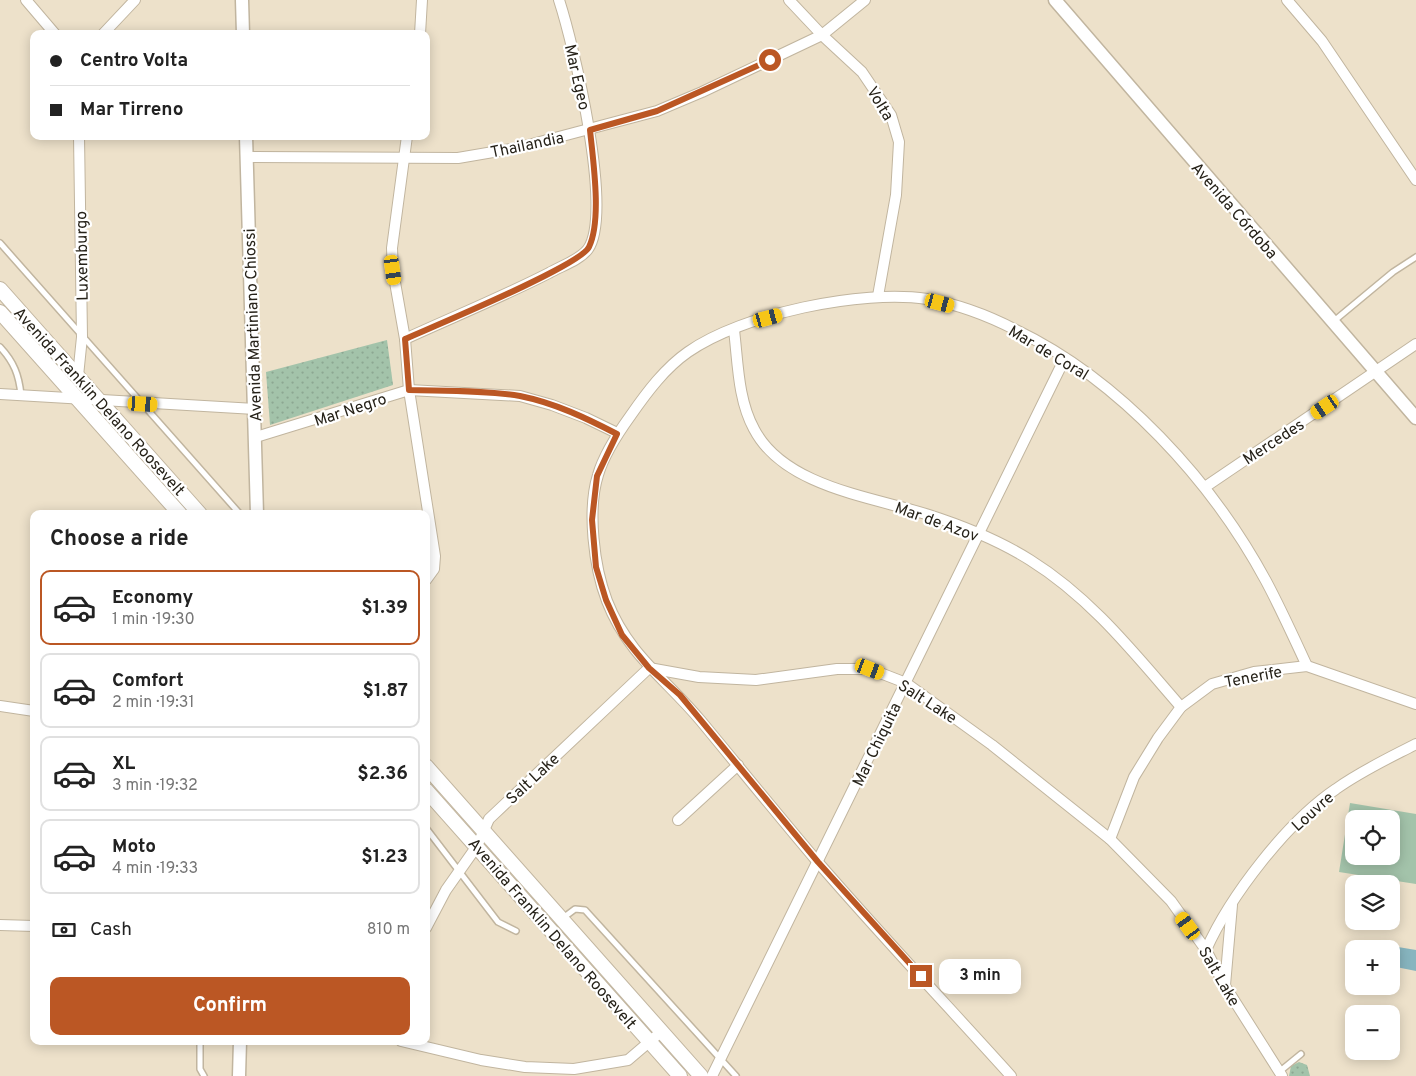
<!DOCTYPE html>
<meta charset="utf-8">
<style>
body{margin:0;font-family:Overpass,sans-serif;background:#f2f2f2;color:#222;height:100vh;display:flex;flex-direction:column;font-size:19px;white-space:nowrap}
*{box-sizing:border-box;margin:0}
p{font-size:16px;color:#767676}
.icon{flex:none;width:28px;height:28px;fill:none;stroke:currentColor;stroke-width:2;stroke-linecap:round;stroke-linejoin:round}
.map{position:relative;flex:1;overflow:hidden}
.panel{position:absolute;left:30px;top:510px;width:400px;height:535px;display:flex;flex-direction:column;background:#fff;border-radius:10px;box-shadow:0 2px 12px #0003}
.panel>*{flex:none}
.hud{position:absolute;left:30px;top:30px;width:400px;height:110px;border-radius:10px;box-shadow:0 2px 12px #0003;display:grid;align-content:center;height:110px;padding:0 20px;background:#fff}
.controls{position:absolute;left:1345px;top:810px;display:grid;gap:10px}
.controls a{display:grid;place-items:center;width:55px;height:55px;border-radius:10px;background:#fff;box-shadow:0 2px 12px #0003;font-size:25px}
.end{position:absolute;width:22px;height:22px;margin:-11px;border:6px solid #bb5724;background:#fff;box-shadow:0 0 0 2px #fff}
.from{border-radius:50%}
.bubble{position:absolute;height:35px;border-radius:10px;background:#fff;box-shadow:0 2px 12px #0003;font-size:16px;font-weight:700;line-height:35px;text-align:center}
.car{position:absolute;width:15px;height:30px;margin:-15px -8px;border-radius:6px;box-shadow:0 0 4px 1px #0007;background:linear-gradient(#f5c518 24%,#345 0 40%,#f5c518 0 76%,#345 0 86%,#f5c518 0)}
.hud b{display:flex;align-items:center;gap:18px;height:48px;font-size:19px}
.hud b+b{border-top:1px solid #e0e0e0}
.hud i{width:12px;height:12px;background:#222}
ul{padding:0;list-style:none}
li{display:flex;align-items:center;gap:15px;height:75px;margin:0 10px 8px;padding:0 10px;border:2px solid #e0e0e0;border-radius:10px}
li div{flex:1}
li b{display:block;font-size:19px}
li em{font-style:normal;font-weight:700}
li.on{border-color:#bb5724}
li>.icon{width:45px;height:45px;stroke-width:1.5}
h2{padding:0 20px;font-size:22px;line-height:60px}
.pay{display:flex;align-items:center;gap:12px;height:55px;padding:0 20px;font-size:19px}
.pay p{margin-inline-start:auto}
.primary-button{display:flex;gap:10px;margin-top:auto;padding:10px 20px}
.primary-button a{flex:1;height:58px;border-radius:10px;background:#bb5724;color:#fff;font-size:20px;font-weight:700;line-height:58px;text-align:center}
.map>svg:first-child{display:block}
.grass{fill:url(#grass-dots)}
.garden{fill:#a3c3aa;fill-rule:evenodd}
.water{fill:#87b5bf}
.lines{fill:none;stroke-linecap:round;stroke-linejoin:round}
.service-casing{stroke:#c1b59f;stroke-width:8}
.minor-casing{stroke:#c1b59f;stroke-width:12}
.tertiary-casing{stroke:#c1b59f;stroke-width:15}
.secondary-casing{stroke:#c1b59f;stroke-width:16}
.service{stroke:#fff;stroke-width:5}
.minor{stroke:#fff;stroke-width:10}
.tertiary{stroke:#fff;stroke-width:12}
.secondary{stroke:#fff;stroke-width:14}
.route{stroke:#bb5724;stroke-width:6}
.labels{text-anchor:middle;stroke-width:4.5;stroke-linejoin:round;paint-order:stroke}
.street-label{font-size:16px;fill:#262219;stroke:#fff}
</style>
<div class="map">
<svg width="1416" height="1076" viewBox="0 0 1416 1076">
<defs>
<pattern id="grass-dots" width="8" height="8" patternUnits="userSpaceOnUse" patternTransform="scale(1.25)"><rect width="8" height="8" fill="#a3c3aa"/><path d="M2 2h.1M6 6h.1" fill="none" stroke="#8ca792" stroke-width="1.8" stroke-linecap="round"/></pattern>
</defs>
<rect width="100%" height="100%" fill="#ede1ca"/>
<g class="grass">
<path d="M387,340L393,385L270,425L266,372Z"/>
<path d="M1299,1062L1307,1065L1310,1076H1289L1291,1066Z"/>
</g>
<path class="garden" d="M1350,803L1416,814V884L1339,872ZM1354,819H1391V856H1354Z"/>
<path class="water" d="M1392,946L1416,950V971L1391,966Z"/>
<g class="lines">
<defs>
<g id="service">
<path d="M0,243L240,514"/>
<path d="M1334,321L1393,272L1416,257"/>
<path d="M0,347C14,362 19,375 21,395"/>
<path d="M426,828L498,922L516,931"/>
<path d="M563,918L575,909L585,910L736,1076"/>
<path d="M200,1044V1069L204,1076"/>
<path d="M1279,1072L1301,1054"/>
</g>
<g id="minor">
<path d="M26,0L55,34"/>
<path d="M789,0L822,35L862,72L891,115L899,142L896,195L878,296"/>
<path d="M1287,0L1322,41L1416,180"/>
<path d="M103,34L135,0"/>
<path d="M420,34L422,0"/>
<path d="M407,136L392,248L393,271L405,339L409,390L435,556L434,569L426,580"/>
<path d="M247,157L458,158L517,148L657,111L702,92L822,35L865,0"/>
<path d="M734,330C738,363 738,400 754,429C784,487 873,497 929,515C963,526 1000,541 1030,560C1091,598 1134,653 1181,707"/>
<path d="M405,339C453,317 502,297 549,273C561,266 580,260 588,249C614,212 573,43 559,0"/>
<path d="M78,376L82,337L79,136"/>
<path d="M0,394L255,409"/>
<path d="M256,437L409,390L520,396L552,405L586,418L617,433"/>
<path d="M1205,487L1416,344"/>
<path d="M0,706L34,711"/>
<path d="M678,820L738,765"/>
<path d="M1110,839L1134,777L1158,738L1181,707L1212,684L1254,672L1307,666L1416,704"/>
<path d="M0,925L34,926"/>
<path d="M426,928L446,890L477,846L489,819L649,668L699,677L756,680L837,669H870L906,683L992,745L1110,839L1171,901L1206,950L1225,986L1282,1076"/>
<path d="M1206,950C1230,896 1287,822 1336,789C1361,771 1389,758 1416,744"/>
<path d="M1225,985L1232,905"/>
<path d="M401,1041L481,1060L525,1067L574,1069L628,1060L662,1031"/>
<path d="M712,1076L1065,358"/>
<path d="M1011,1076C946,1004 879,933 816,860C777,814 739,767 701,721C666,679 628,655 607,601C594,567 587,510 598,475C604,454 618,433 631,415C647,392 665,368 688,352C742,314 862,289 927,299C957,304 989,316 1016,330C1120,380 1212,481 1266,581C1281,609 1294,638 1307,666"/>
</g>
<g id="tertiary">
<path d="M242,0L243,34"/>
<path d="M1055,0L1416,418"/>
<path d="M246,136L257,514"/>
<path d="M239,1076L240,1041"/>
</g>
<g id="secondary">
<path d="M0,289L200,514"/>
<path d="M0,312L180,514"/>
<path d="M426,766L701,1076"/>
<path d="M426,790L680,1076"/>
</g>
</defs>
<use href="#service" class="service-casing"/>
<use href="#minor" class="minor-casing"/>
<use href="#tertiary" class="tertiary-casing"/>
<use href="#secondary" class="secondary-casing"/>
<use href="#service" class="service"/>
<use href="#minor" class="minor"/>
<use href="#tertiary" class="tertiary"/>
<use href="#secondary" class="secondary"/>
</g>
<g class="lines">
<path class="route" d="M770,60L657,111L590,130C593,160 602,220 589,247C580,266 432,327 405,339L409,390C445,391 484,390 520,396C555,403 586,418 617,434L597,476L592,520L596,567L606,600L622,635L649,668L680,695L818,862L921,976"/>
</g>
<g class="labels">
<g class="street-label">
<text transform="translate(578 77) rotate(77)" y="6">Mar Egeo</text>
<text transform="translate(881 103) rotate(59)" y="6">Volta</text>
<text transform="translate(527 144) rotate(-12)" y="6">Thailandia</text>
<text transform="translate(1235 210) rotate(49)" y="6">Avenida Córdoba</text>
<text transform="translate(81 256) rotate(-91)" y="6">Luxemburgo</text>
<text transform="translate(252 325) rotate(-92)" y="6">Avenida Martiniano Chiossi</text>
<text transform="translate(1049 352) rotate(31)" y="6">Mar de Coral</text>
<text transform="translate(100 401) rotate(48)" y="6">Avenida Franklin Delano Roosevelt</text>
<text transform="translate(350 409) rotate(-18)" y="6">Mar Negro</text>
<text transform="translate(1273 441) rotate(-33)" y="6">Mercedes</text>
<text transform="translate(937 521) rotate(20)" y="6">Mar de Azov</text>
<text transform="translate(1253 676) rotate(-11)" y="6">Tenerife</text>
<text transform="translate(928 701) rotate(33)" y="6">Salt Lake</text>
<text transform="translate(876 744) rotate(-64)" y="6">Mar Chiquita</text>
<text transform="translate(532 778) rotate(-43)" y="6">Salt Lake</text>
<text transform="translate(1312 811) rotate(-42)" y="6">Louvre</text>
<text transform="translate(553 933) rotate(49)" y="6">Avenida Franklin Delano Roosevelt</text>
<text transform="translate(1220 976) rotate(60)" y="6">Salt Lake</text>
</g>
</g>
</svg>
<div class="controls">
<a><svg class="icon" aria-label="locate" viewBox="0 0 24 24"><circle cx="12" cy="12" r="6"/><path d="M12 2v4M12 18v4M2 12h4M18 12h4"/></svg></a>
<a><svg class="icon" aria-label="layers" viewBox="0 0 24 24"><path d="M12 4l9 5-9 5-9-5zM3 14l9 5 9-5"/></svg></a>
<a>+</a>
<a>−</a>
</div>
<i class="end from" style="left:770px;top:60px"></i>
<i class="end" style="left:921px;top:976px"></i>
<div class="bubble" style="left:939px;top:959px;width:82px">3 min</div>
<i class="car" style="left:393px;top:270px;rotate:172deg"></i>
<i class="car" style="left:940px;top:303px;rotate:105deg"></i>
<i class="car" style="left:768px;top:318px;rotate:75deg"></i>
<i class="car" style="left:143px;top:404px;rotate:93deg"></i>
<i class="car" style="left:1325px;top:407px;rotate:236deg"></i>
<i class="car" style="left:870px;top:669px;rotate:111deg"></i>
<i class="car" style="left:1188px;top:926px;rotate:324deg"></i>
<div class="hud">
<b><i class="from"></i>Centro Volta</b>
<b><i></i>Mar Tirreno</b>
</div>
<section class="panel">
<h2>Choose a ride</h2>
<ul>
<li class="on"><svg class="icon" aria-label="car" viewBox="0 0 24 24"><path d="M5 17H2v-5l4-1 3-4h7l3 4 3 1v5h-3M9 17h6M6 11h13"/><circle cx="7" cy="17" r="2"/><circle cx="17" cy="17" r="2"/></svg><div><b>Economy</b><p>1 min · 19:30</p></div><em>$1.39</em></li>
<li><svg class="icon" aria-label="car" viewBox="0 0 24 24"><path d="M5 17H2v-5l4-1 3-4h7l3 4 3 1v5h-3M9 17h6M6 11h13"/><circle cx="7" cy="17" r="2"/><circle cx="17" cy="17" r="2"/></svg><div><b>Comfort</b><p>2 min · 19:31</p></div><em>$1.87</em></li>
<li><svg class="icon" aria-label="car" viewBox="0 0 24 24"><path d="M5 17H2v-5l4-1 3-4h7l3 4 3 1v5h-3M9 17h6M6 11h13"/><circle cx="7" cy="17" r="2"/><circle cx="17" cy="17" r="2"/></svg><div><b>XL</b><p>3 min · 19:32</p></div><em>$2.36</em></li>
<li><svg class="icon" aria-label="car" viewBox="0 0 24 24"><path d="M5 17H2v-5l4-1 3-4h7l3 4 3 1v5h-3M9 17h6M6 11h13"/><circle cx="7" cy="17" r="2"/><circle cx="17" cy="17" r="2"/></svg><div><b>Moto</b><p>4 min · 19:33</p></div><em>$1.23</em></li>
</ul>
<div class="pay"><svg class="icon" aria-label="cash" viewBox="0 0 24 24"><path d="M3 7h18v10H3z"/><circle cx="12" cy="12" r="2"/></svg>Cash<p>810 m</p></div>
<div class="primary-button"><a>Confirm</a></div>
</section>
</div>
